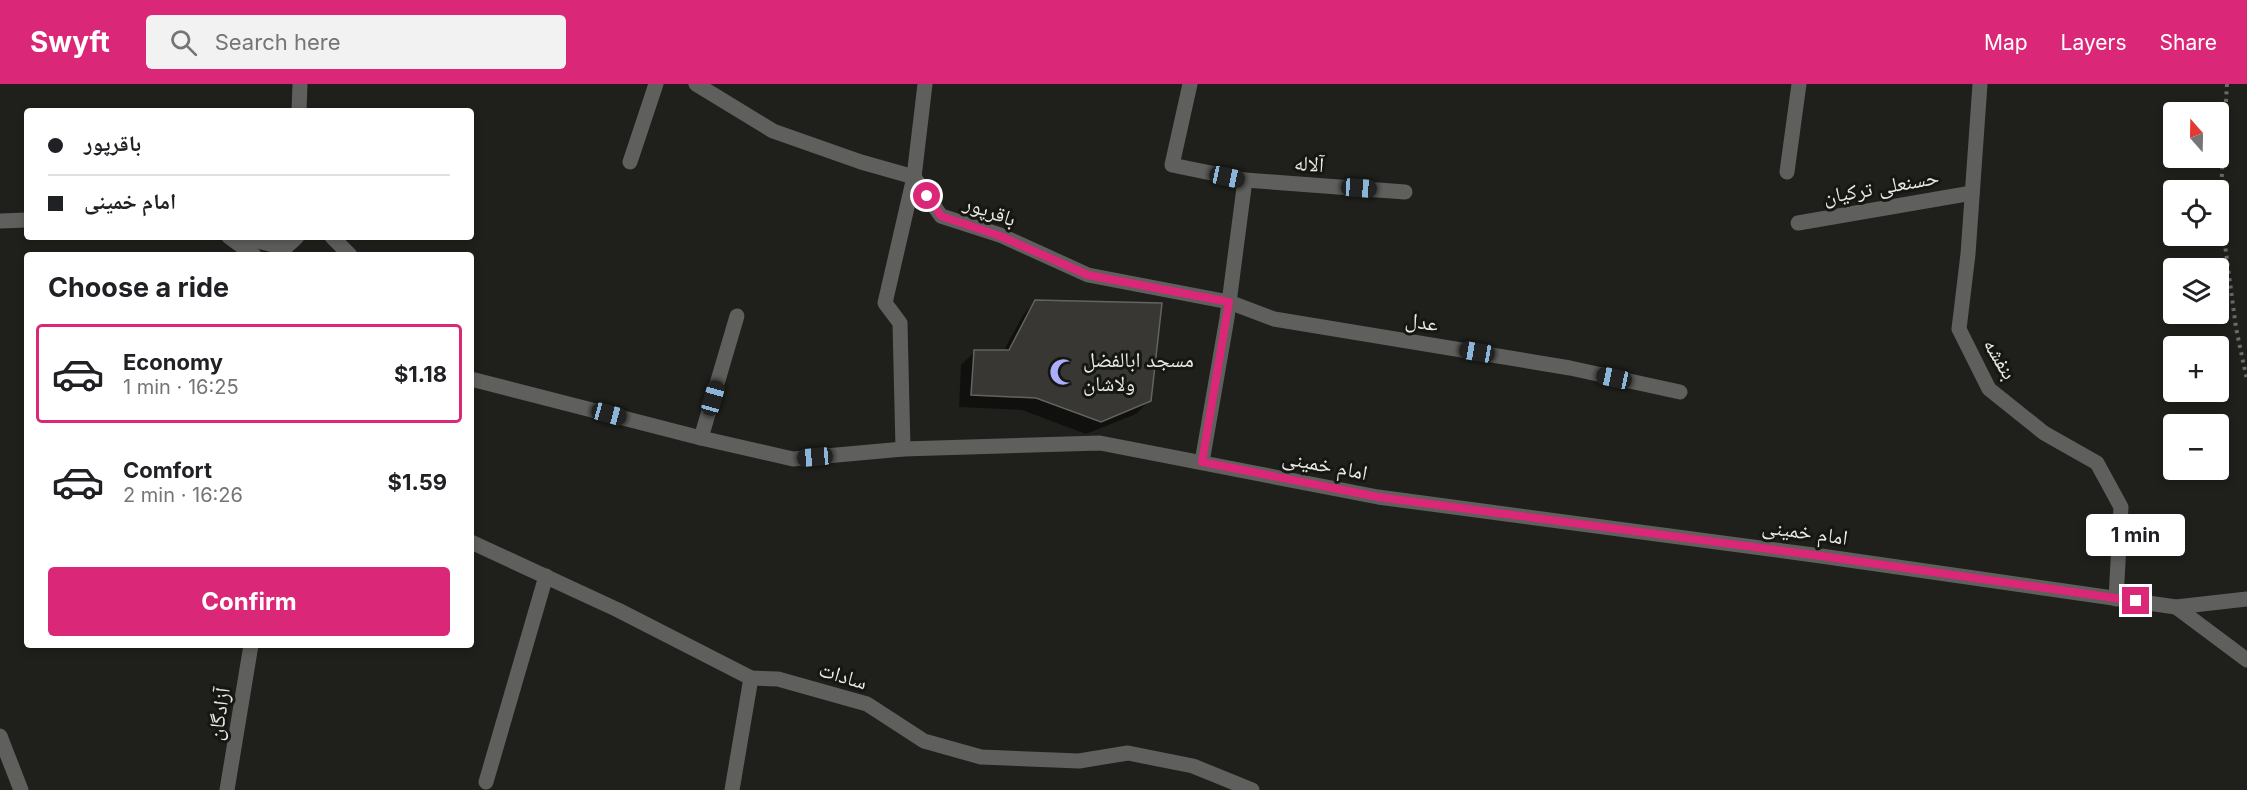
<!DOCTYPE html>
<meta charset="utf-8">
<style>
body{margin:0;font-family:Inter,"Noto Naskh Arabic",sans-serif;background:#f2f2f2;color:#202124;height:100vh;display:flex;flex-direction:column;font-size:22px;white-space:nowrap}
*{box-sizing:border-box;margin:0}
p{font-size:20px;color:#757577}
.icon{flex:none;width:33px;height:33px;fill:none;stroke:currentColor;stroke-width:2;stroke-linecap:round;stroke-linejoin:round}
.map{position:relative;flex:1;overflow:hidden}
.details{position:absolute;left:24px;top:168px;width:450px;height:396px;display:flex;flex-direction:column;background:#fff;border-radius:6px;box-shadow:0 3px 9px #0003}
.details>*{flex:none}
.banner{position:absolute;left:24px;top:24px;width:450px;height:132px;border-radius:6px;box-shadow:0 3px 9px #0003;display:grid;align-content:center;height:132px;padding:0 24px;background:#fff}
.needle{width:39px;rotate:340deg}
.controls{position:absolute;left:2163px;top:18px;display:grid;gap:12px}
.controls a{display:grid;place-items:center;width:66px;height:66px;border-radius:6px;background:#fff;box-shadow:0 3px 9px #0003;font-size:30px}
.end{position:absolute;width:27px;height:27px;margin:-14px;border:8px solid #db2777;background:#fff;box-shadow:0 0 0 3px #fff}
.from{border-radius:50%}
.bubble{position:absolute;height:42px;border-radius:6px;background:#fff;box-shadow:0 3px 9px #0003;font-size:20px;font-weight:700;line-height:42px;text-align:center}
.car{position:absolute;width:18px;height:36px;margin:-18px -9px;border-radius:8px;box-shadow:0 0 4px 2px #0007;background:linear-gradient(#222 24%,#8ab4d8 0 40%,#222 0 76%,#8ab4d8 0 86%,#222 0)}
.banner b{display:flex;align-items:center;gap:21px;height:57px;font-size:22px}
.banner b+b{border-top:2px solid #e0e0e0}
.banner i{width:15px;height:15px;background:#202124}
ul{padding:0;list-style:none}
li{display:flex;align-items:center;gap:18px;height:99px;margin:0 12px 9px;padding:0 12px;border:3px solid transparent;border-radius:6px}
li div{flex:1}
li b{display:block;font-size:22px}
li em{font-style:normal;font-weight:700}
li.active{border-color:#db2777}
li>.icon{width:54px;height:54px;stroke-width:1.5}
h2{padding:0 24px;font-size:27px;line-height:72px}
.primary-button{display:flex;gap:12px;margin-top:auto;padding:12px 24px}
.primary-button a{flex:1;height:69px;border-radius:6px;background:#db2777;color:#fff;font-size:24px;font-weight:700;line-height:69px;text-align:center}
header{display:flex;align-items:center;gap:36px;box-sizing:border-box;height:84px;padding:0 30px;background:#db2777;color:#fff}
header strong{font-size:28px}
nav{display:flex;gap:33px;margin-inline-start:auto;font-size:21px}
.search{width:420px;height:54px;background:#f2f2f2;display:flex;align-items:center;gap:15px;box-sizing:border-box;padding:0 21px;border-radius:6px;color:#757577;font-size:22px}
.map>svg:first-child{display:block}
.shadow{fill:#0007}
.building{fill:#383733;stroke:#63635f;stroke-width:1.5}
.lines{fill:none;stroke-linecap:round;stroke-linejoin:round}
.path{stroke:#6b6b67;stroke-width:4;stroke-dasharray:3 4.5;stroke-linecap:butt}
.minor{stroke:#5f5f5d;stroke-width:15}
.route{stroke:#db2777;stroke-width:8}
.labels{text-anchor:middle;stroke-width:6;stroke-linejoin:round;paint-order:stroke}
.street-label{font-size:21px;fill:#e9e9e6;stroke:#161612}
.poi-label{font-size:21px;fill:#e9e9e6;stroke:#161612;text-anchor:start}
</style>
<header>
<strong>Swyft</strong>
<div class="search"><svg class="icon" aria-label="search" viewBox="0 0 24 24"><circle cx="10" cy="10" r="6"/><path d="M15 15l6 6"/></svg>Search here</div>
<nav><a>Map</a><a>Layers</a><a>Share</a></nav>
</header>
<div class="map">
<svg width="2247" height="706" viewBox="0 0 2247 706">
<rect width="100%" height="100%" fill="#1f1f1b"/>
<path class="shadow" d="M1036,217L1150,316L1136,330L1086,350L1022,326L959,323L961,281L974,268H1003L1023,231Z"/>
<path class="building" d="M1035,216L1162,219L1151,317L1101,338L1036,314L971,311L974,266H1009Z"/>
<g class="lines">
<path class="path" d="M2227,0L2220,123L2236,244L2247,296"/>
<g class="minor">
<path d="M696,0L773,47L861,78L914,93L941,132L1000,151L1088,191L1229,218L1274,235L1570,284L1680,308"/>
<path d="M1190,0L1172,81L1245,96L1227,234L1202,378"/>
<path d="M1980,0L1968,170L1959,245L1989,305L2044,349L2097,379L2121,423L2116,515"/>
<path d="M299,27L300,0"/>
<path d="M630,78L656,0"/>
<path d="M1787,88L1799,0"/>
<path d="M1245,96L1405,108"/>
<path d="M0,137L27,136"/>
<path d="M1798,139L1972,109"/>
<path d="M229,153L254,171"/>
<path d="M243,153L285,164"/>
<path d="M332,153L350,171"/>
<path d="M282,171L285,164L297,153"/>
<path d="M471,295L701,354L793,375L903,365L1100,359L1378,413L1821,472L2176,523L2247,515"/>
<path d="M701,354L737,232"/>
<path d="M903,365L900,239L885,219L914,93L925,0"/>
<path d="M471,458L618,526L751,594L778,595L867,620L924,657L981,673L1079,677L1128,669L1193,682L1252,706"/>
<path d="M2176,523L2247,576"/>
<path d="M0,652L21,706"/>
<path d="M486,698L546,492"/>
<path d="M227,706L251,561"/>
<path d="M732,706L751,594"/>
</g>
</g>
<g class="lines">
<path class="route" d="M927,112L941,132L1000,152L1088,191L1229,218L1202,378L1378,413L1821,472L2136,517"/>
</g>
<defs>
<symbol id="mosque-bare" viewBox="-9 -9 18 18"><path d="M3.5-4.9A6 6 0 1 0 3.5 4.9A5 5 0 1 1 3.5-4.9Z" fill="#abaffb" stroke="#161612" stroke-width="2.5" paint-order="stroke"/></symbol>
</defs>
<g fill-rule="evenodd">
<use href="#mosque-bare" x="1044" y="269" width="38" height="38"/>
</g>
<g class="labels">
<g class="street-label">
<text transform="translate(1309 80) rotate(4)" y="7">آلاله</text>
<text transform="translate(1881 103) rotate(-10)" y="7">حسنعلی ترکیان</text>
<text transform="translate(990 127) rotate(20)" y="7">باقرپور</text>
<text transform="translate(1422 238) rotate(9)" y="7">عدل</text>
<text transform="translate(2000 275) rotate(59)" y="7">بنفشه</text>
<text transform="translate(1325 381) rotate(11)" y="7">امام خمینی</text>
<text transform="translate(1805 448) rotate(8)" y="7">امام خمینی</text>
<text transform="translate(843 592) rotate(17)" y="7">سادات</text>
<text transform="translate(219 630) rotate(-81)" y="7">آزادگان</text>
</g>
<g class="poi-label">
<text x="1083" y="283">مسجد ابالفضل<tspan x="1083" dy="24">ولاشان</tspan></text>
</g>
</g>
</svg>
<div class="controls">
<a><svg class="needle" viewBox="-14 -14 28 28"><path d="M0-13l5 13h-10z" fill="#e53935"/><path d="M0 13l5-13h-10z" fill="#757577"/></svg></a>
<a><svg class="icon" aria-label="locate" viewBox="0 0 24 24"><circle cx="12" cy="12" r="6"/><path d="M12 2v4M12 18v4M2 12h4M18 12h4"/></svg></a>
<a><svg class="icon" aria-label="layers" viewBox="0 0 24 24"><path d="M12 4l9 5-9 5-9-5zM3 14l9 5 9-5"/></svg></a>
<a>+</a>
<a>−</a>
</div>
<i class="end from" style="left:927px;top:112px"></i>
<i class="end" style="left:2136px;top:517px"></i>
<div class="bubble" style="left:2086px;top:430px;width:99px">1 min</div>
<i class="car" style="left:1227px;top:93px;rotate:102deg"></i>
<i class="car" style="left:1359px;top:104px;rotate:94deg"></i>
<i class="car" style="left:1477px;top:268px;rotate:280deg"></i>
<i class="car" style="left:1614px;top:294px;rotate:282deg"></i>
<i class="car" style="left:713px;top:314px;rotate:16deg"></i>
<i class="car" style="left:609px;top:330px;rotate:105deg"></i>
<i class="car" style="left:815px;top:373px;rotate:265deg"></i>
<div class="banner">
<b><i class="from"></i>باقرپور</b>
<b><i></i>امام خمینی</b>
</div>
<section class="details">
<h2>Choose a ride</h2>
<ul>
<li class="active"><svg class="icon" aria-label="car" viewBox="0 0 24 24"><path d="M5 17H2v-5l4-1 3-4h7l3 4 3 1v5h-3M9 17h6M6 11h13"/><circle cx="7" cy="17" r="2"/><circle cx="17" cy="17" r="2"/></svg><div><b>Economy</b><p>1 min · 16:25</p></div><em>$1.18</em></li>
<li><svg class="icon" aria-label="car" viewBox="0 0 24 24"><path d="M5 17H2v-5l4-1 3-4h7l3 4 3 1v5h-3M9 17h6M6 11h13"/><circle cx="7" cy="17" r="2"/><circle cx="17" cy="17" r="2"/></svg><div><b>Comfort</b><p>2 min · 16:26</p></div><em>$1.59</em></li>
</ul>
<div class="primary-button"><a>Confirm</a></div>
</section>
</div>
